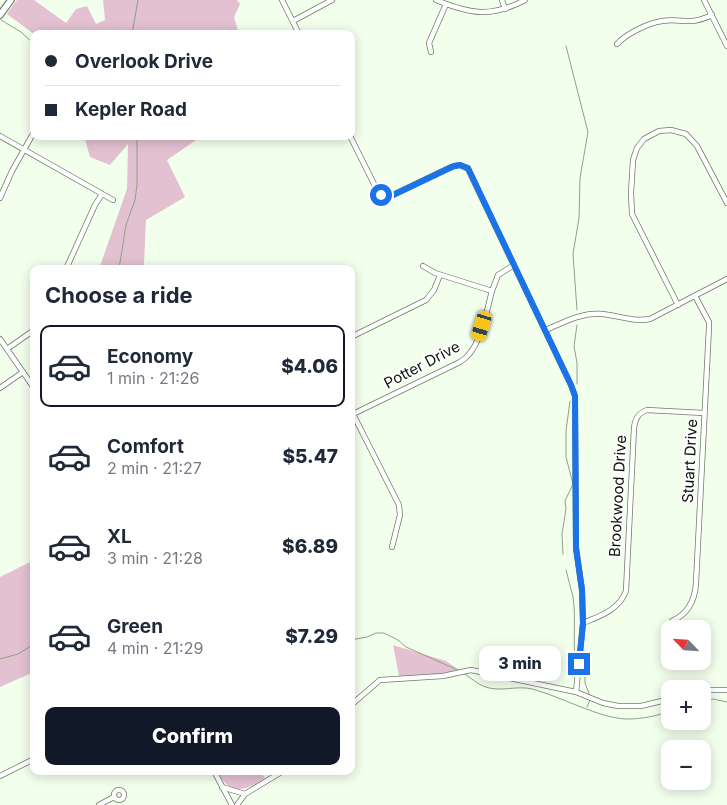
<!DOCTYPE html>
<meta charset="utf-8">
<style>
body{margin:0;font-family:Inter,sans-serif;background:#f2f2f3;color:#1f2937;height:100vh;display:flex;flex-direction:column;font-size:19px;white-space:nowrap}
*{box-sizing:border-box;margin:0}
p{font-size:16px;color:#747a83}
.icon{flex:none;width:28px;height:28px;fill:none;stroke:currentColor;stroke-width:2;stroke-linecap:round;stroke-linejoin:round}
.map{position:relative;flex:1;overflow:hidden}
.panel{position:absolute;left:30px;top:265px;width:325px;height:510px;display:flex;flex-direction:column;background:#fff;border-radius:10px;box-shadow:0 2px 12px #0003}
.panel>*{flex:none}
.guide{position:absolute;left:30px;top:30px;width:325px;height:110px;border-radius:10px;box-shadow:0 2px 12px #0003;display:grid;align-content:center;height:110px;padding:0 15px;background:#fff}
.needle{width:32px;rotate:295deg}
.controls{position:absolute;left:661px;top:620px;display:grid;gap:10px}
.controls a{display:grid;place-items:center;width:50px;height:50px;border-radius:10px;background:#fff;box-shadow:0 2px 12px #0003;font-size:25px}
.end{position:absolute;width:22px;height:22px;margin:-11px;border:6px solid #1a73e8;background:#fff;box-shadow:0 0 0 2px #fff}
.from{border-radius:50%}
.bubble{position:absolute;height:35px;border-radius:10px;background:#fff;box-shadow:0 2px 12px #0003;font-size:16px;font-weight:800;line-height:35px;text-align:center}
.car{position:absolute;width:15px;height:30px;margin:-15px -8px;border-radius:6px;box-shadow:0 0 4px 1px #0007;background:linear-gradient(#f5c518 24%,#345 0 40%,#f5c518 0 76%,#345 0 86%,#f5c518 0)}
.guide b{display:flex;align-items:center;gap:18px;height:48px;font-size:19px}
.guide b+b{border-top:1px solid #e0e1e3}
.guide i{width:12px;height:12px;background:#1f2937}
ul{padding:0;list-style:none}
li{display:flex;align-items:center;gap:15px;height:82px;margin:0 10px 8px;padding:0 5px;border:2px solid transparent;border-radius:10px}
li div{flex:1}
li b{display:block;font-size:19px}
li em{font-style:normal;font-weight:800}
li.active{border-color:#111827}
li>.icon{width:45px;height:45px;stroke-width:1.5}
h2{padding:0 15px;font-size:22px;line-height:60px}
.cta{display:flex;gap:10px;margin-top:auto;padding:10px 15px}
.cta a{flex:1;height:58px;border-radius:10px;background:#111827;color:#fff;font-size:20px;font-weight:800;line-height:58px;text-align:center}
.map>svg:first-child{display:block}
.green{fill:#e3c1d0}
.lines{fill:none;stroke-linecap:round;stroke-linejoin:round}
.stream{stroke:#90a086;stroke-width:1}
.minor-casing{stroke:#6e7b67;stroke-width:6}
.tertiary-casing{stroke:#6e7b67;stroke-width:8}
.minor{stroke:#fff;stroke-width:4.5}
.tertiary{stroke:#fff;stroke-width:5.5}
.route{stroke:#1a73e8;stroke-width:6}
.labels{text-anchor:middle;stroke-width:4;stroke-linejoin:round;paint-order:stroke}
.street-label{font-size:15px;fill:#0e120b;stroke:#fff}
</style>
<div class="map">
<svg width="727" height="805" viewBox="0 0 727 805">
<rect width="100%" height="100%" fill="#f3ffed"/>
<g class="green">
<path d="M17,0H34L66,23L76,9L87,6L96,24L105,20L103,0H237L240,4L234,17L239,34H34L7,14Z"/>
<path d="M84,136H202L167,160L185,197L146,220L144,265L146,269H99L127,189L128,144L110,165L90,157Z"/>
<path d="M34,560V672L0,687V577Z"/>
<path d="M393,645L446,661L459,670L437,674L399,676Z"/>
<path d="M217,771H260L265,778C244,791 231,797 217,771Z"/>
</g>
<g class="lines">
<g class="stream">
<path d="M1,20L21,32L34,44"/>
<path d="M132,34L138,0"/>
<path d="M566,46L588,132L580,178L579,218L573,254L577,310"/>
<path d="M119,269L126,225L135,200L137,185V136"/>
<path d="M577,384V363L574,346L577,325"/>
<path d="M563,554L562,534L566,509L565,501L573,484L566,457V431L570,401"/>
<path d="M566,570C568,579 571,588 573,597C576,617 573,638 575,658L577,660"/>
<path d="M351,640L367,637L376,633H384L398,640L406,647L460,671"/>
<path d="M0,659L18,654L34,644"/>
<path d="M582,664L585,673V683L590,696"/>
<path d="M463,673C470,677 476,683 483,686C499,693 516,685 532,689C560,696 600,719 628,719C642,719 657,716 670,711"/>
<path d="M702,702L713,699L727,702"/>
<path d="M587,707L590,700"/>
</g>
<defs>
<g id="minor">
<path d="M282,0L299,34"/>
<path d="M436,0C470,14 491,18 525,0"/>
<path d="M502,0L505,9"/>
<path d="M704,0L727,46"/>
<path d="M293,21L332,0"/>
<path d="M617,44C626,34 648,23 662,21C683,18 689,26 712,15"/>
<path d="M431,52L429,43L446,4"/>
<path d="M0,136L113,200"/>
<path d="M350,136L377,190L385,196L393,195L451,167L460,165L468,169L571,385L575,396L576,548L582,590L583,623L576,692"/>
<path d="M0,198L12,171L34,132"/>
<path d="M423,266L435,273L492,291L498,275L514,265"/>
<path d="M66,269L95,205L102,194"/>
<path d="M678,305L632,214L631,193L633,160L637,148L644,139L659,131L671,130L686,134L697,146L727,203"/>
<path d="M546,330C564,322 582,312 603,314C619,316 634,322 650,319L727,279"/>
<path d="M351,337L426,300L434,290L440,275"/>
<path d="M0,339L34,388"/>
<path d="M7,349L34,330"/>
<path d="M0,388L23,372"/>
<path d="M353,414L399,505L400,515L392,547"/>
<path d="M351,415L460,362C481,350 486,312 492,291"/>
<path d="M672,621C688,614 695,600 696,583L709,327V322L695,296"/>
<path d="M583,623C600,616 619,610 626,591L634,428C635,419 638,413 647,410L704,413"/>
<path d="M702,690H727"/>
<path d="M351,705L380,680L443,676L471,670L576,692L603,703L618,706H641L670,699"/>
<path d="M214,771L232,805"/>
<path d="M0,776L34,759"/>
<path d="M222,787L245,794"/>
<circle cx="119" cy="795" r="5"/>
<path d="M99,805L114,797"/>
<path d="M237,805L245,794L283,771"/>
</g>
<path id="tertiary" d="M0,15L11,0"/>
</defs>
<use href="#minor" class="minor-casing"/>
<use href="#tertiary" class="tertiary-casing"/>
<use href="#minor" class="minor"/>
<use href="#tertiary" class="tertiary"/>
</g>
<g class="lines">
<path class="route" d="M381,195L387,196L393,195L454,166L460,165L468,168L571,385L575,396L576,548L582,590L583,623L579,664"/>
</g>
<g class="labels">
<g class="street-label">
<text transform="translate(422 365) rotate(-28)" y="5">Potter Drive</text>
<text transform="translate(690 461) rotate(-87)" y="5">Stuart Drive</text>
<text transform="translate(618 496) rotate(-87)" y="5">Brookwood Drive</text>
</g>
</g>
</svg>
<div class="controls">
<a><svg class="needle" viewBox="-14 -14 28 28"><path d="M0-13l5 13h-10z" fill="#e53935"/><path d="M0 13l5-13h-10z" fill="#747a83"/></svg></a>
<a>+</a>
<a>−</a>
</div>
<i class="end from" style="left:381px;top:195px"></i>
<i class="end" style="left:579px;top:664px"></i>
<div class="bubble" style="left:479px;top:646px;width:82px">3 min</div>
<i class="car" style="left:482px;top:326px;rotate:197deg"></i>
<div class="guide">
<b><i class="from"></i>Overlook Drive</b>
<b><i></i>Kepler Road</b>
</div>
<section class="panel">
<h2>Choose a ride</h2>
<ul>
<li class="active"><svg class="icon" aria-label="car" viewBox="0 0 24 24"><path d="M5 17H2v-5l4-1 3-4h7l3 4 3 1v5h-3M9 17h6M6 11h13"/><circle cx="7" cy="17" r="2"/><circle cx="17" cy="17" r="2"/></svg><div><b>Economy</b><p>1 min · 21:26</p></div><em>$4.06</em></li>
<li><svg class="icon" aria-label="car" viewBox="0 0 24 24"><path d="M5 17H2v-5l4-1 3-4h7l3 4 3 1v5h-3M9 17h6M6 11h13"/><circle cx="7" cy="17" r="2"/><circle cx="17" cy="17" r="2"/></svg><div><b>Comfort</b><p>2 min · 21:27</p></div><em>$5.47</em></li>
<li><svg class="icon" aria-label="car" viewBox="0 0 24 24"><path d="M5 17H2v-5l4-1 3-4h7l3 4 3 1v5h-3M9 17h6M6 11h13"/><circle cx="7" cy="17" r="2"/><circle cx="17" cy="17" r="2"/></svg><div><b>XL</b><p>3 min · 21:28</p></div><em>$6.89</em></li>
<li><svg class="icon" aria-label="car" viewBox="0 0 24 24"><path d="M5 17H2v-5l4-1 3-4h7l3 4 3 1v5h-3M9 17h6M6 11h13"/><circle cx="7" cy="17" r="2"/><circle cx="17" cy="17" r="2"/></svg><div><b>Green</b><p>4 min · 21:29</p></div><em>$7.29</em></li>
</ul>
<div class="cta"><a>Confirm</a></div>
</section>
</div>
